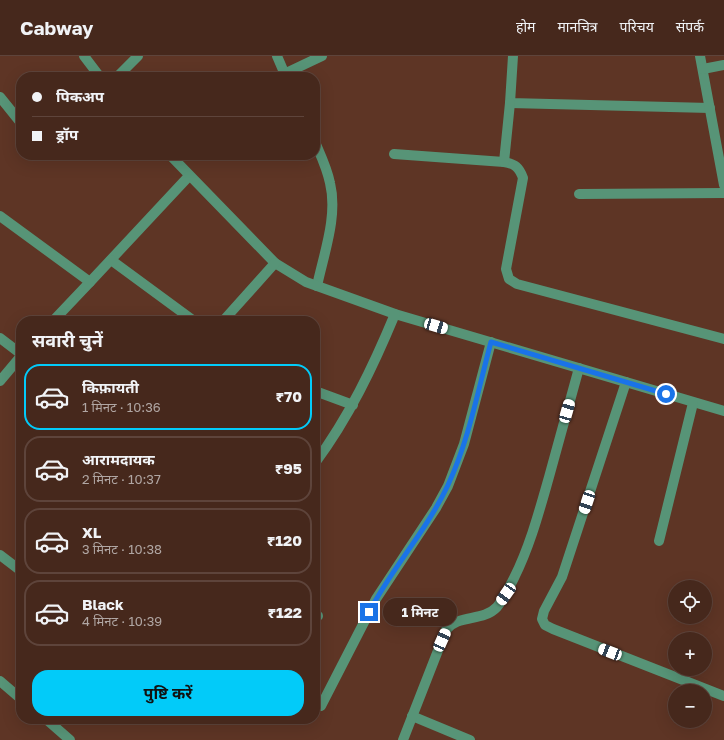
<!DOCTYPE html>
<html lang="hi">
<meta charset="utf-8">
<style>
body{margin:0;font-family:"Golos Text","Noto Sans Devanagari",sans-serif;background:#4d3025;color:#f1f3f6;height:100vh;display:flex;flex-direction:column;font-size:15px;white-space:nowrap}
*{box-sizing:border-box;margin:0}
p{font-size:13px;color:#b0a6a3}
.icon{flex:none;width:22px;height:22px;fill:none;stroke:currentColor;stroke-width:2;stroke-linecap:round;stroke-linejoin:round}
.map{position:relative;flex:1;overflow:hidden}
.side{position:absolute;left:16px;top:260px;width:304px;height:408px;display:flex;flex-direction:column;background:#46281c;border-radius:16px;box-shadow:0 4px 16px #0002,0 0 0 1px #5e443b}
.side>*{flex:none}
.top-card{position:absolute;left:16px;top:16px;width:304px;height:88px;border-radius:16px;box-shadow:0 4px 16px #0002,0 0 0 1px #5e443b;display:grid;align-content:center;height:88px;padding:0 16px;background:#46281c}
.tools{position:absolute;left:668px;top:524px;display:grid;gap:8px}
.tools a{display:grid;place-items:center;width:44px;height:44px;border-radius:50%;background:#46281c;box-shadow:0 4px 16px #0002,0 0 0 1px #5e443b;font-size:20px}
.end{position:absolute;width:18px;height:18px;margin:-9px;border:5px solid #1a73e8;background:#fff;box-shadow:0 0 0 2px #fff}
.from{border-radius:50%}
.bubble{position:absolute;height:28px;border-radius:14px;background:#46281c;box-shadow:0 4px 16px #0002,0 0 0 1px #5e443b;font-size:13px;font-weight:700;line-height:28px;text-align:center}
.car{position:absolute;width:12px;height:24px;margin:-12px -6px;border-radius:5px;box-shadow:0 0 3px 1px #0007;background:linear-gradient(#fff 24%,#345 0 40%,#fff 0 76%,#345 0 86%,#fff 0)}
.top-card b{display:flex;align-items:center;gap:14px;height:38px;font-size:15px}
.top-card b+b{border-top:1px solid #5e443b}
.top-card i{width:10px;height:10px;background:#f1f3f6}
ul{padding:0;list-style:none}
li{display:flex;align-items:center;gap:12px;height:66px;margin:0 8px 6px;padding:0 8px;border:2px solid #5e443b;border-radius:16px}
li div{flex:1}
li b{display:block;font-size:15px}
li em{font-style:normal;font-weight:700}
li.current{border-color:#02cbf9}
li>.icon{width:36px;height:36px;stroke-width:1.5}
h2{padding:0 16px;font-size:18px;line-height:48px}
.action{display:flex;gap:8px;margin-top:auto;padding:8px 16px}
.action a{flex:1;height:46px;border-radius:16px;background:#02cbf9;color:#111;font-size:16px;font-weight:700;line-height:46px;text-align:center}
header{display:flex;align-items:center;gap:24px;box-sizing:border-box;height:56px;padding:0 20px;background:#46281c;border-bottom:1px solid #5e443b}
header strong{font-size:19px}
nav{display:flex;gap:22px;margin-inline-start:auto;font-size:14px}
.map>svg:first-child{display:block}
.lines{fill:none;stroke-linecap:round;stroke-linejoin:round}
.minor{stroke:#579477;stroke-width:10}
.route{stroke:#1a73e8;stroke-width:5}
</style>
<header>
<strong>Cabway</strong>
<nav><a>होम</a><a>मानचित्र</a><a>परिचय</a><a>संपर्क</a></nav>
</header>
<div class="map">
<svg width="724" height="684" viewBox="0 0 724 684">
<rect width="100%" height="100%" fill="#5e3525"/>
<g class="lines">
<g class="minor">
<path d="M84,0L100,21"/>
<path d="M277,0L286,21"/>
<path d="M513,0L510,47L710,52"/>
<path d="M700,0L724,129"/>
<path d="M703,13L724,9"/>
<path d="M284,18L322,0"/>
<path d="M117,21L138,0"/>
<path d="M0,41L21,67"/>
<path d="M315,86C321,100 327,112 330,127C338,160 324,197 317,230"/>
<path d="M394,98L504,106C515,108 519,111 523,122L506,213L509,223L517,228L724,283"/>
<path d="M170,99L275,207L306,226L395,258L724,355"/>
<path d="M504,106L510,47"/>
<path d="M579,138L724,137"/>
<path d="M0,160L90,226L189,120"/>
<path d="M111,204L194,265"/>
<path d="M53,265L90,226"/>
<path d="M223,265L275,207"/>
<path d="M0,282L21,298"/>
<path d="M0,325L21,300"/>
<path d="M626,326L562,521L544,555L542,563L545,569L553,573L724,640"/>
<path d="M315,335L353,349"/>
<path d="M315,407C349,361 373,311 395,258"/>
<path d="M659,485L693,347"/>
<path d="M0,499L21,515"/>
<path d="M315,558L318,560"/>
<path d="M0,625L21,643"/>
<path d="M321,650L376,543L436,452L448,430L464,388L491,286"/>
<path d="M412,660L470,684"/>
<path d="M46,663L70,684"/>
<path d="M403,684L446,574C458,558 483,566 497,551C504,542 509,532 514,522C530,490 539,456 549,421C559,385 569,349 579,312"/>
</g>
</g>
<g class="lines">
<path class="route" d="M369,556C392,512 427,474 448,429C469,384 478,334 491,286L666,338"/>
</g>
</svg>
<div class="tools">
<a><svg class="icon" aria-label="locate" viewBox="0 0 24 24"><circle cx="12" cy="12" r="6"/><path d="M12 2v4M12 18v4M2 12h4M18 12h4"/></svg></a>
<a>+</a>
<a>−</a>
</div>
<i class="end from" style="left:666px;top:338px"></i>
<i class="end" style="left:369px;top:556px"></i>
<div class="bubble" style="left:383px;top:542px;width:74px">1 मिनट</div>
<i class="car" style="left:436px;top:270px;rotate:106deg"></i>
<i class="car" style="left:567px;top:355px;rotate:16deg"></i>
<i class="car" style="left:587px;top:446px;rotate:198deg"></i>
<i class="car" style="left:506px;top:538px;rotate:215deg"></i>
<i class="car" style="left:442px;top:584px;rotate:24deg"></i>
<i class="car" style="left:610px;top:596px;rotate:291deg"></i>
<div class="top-card">
<b><i class="from"></i>पिकअप</b>
<b><i></i>ड्रॉप</b>
</div>
<section class="side">
<h2>सवारी चुनें</h2>
<ul>
<li class="current"><svg class="icon" aria-label="car" viewBox="0 0 24 24"><path d="M5 17H2v-5l4-1 3-4h7l3 4 3 1v5h-3M9 17h6M6 11h13"/><circle cx="7" cy="17" r="2"/><circle cx="17" cy="17" r="2"/></svg><div><b>किफ़ायती</b><p>1 मिनट · 10:36</p></div><em>₹70</em></li>
<li><svg class="icon" aria-label="car" viewBox="0 0 24 24"><path d="M5 17H2v-5l4-1 3-4h7l3 4 3 1v5h-3M9 17h6M6 11h13"/><circle cx="7" cy="17" r="2"/><circle cx="17" cy="17" r="2"/></svg><div><b>आरामदायक</b><p>2 मिनट · 10:37</p></div><em>₹95</em></li>
<li><svg class="icon" aria-label="car" viewBox="0 0 24 24"><path d="M5 17H2v-5l4-1 3-4h7l3 4 3 1v5h-3M9 17h6M6 11h13"/><circle cx="7" cy="17" r="2"/><circle cx="17" cy="17" r="2"/></svg><div><b>XL</b><p>3 मिनट · 10:38</p></div><em>₹120</em></li>
<li><svg class="icon" aria-label="car" viewBox="0 0 24 24"><path d="M5 17H2v-5l4-1 3-4h7l3 4 3 1v5h-3M9 17h6M6 11h13"/><circle cx="7" cy="17" r="2"/><circle cx="17" cy="17" r="2"/></svg><div><b>Black</b><p>4 मिनट · 10:39</p></div><em>₹122</em></li>
</ul>
<div class="action"><a>पुष्टि करें</a></div>
</section>
</div>
